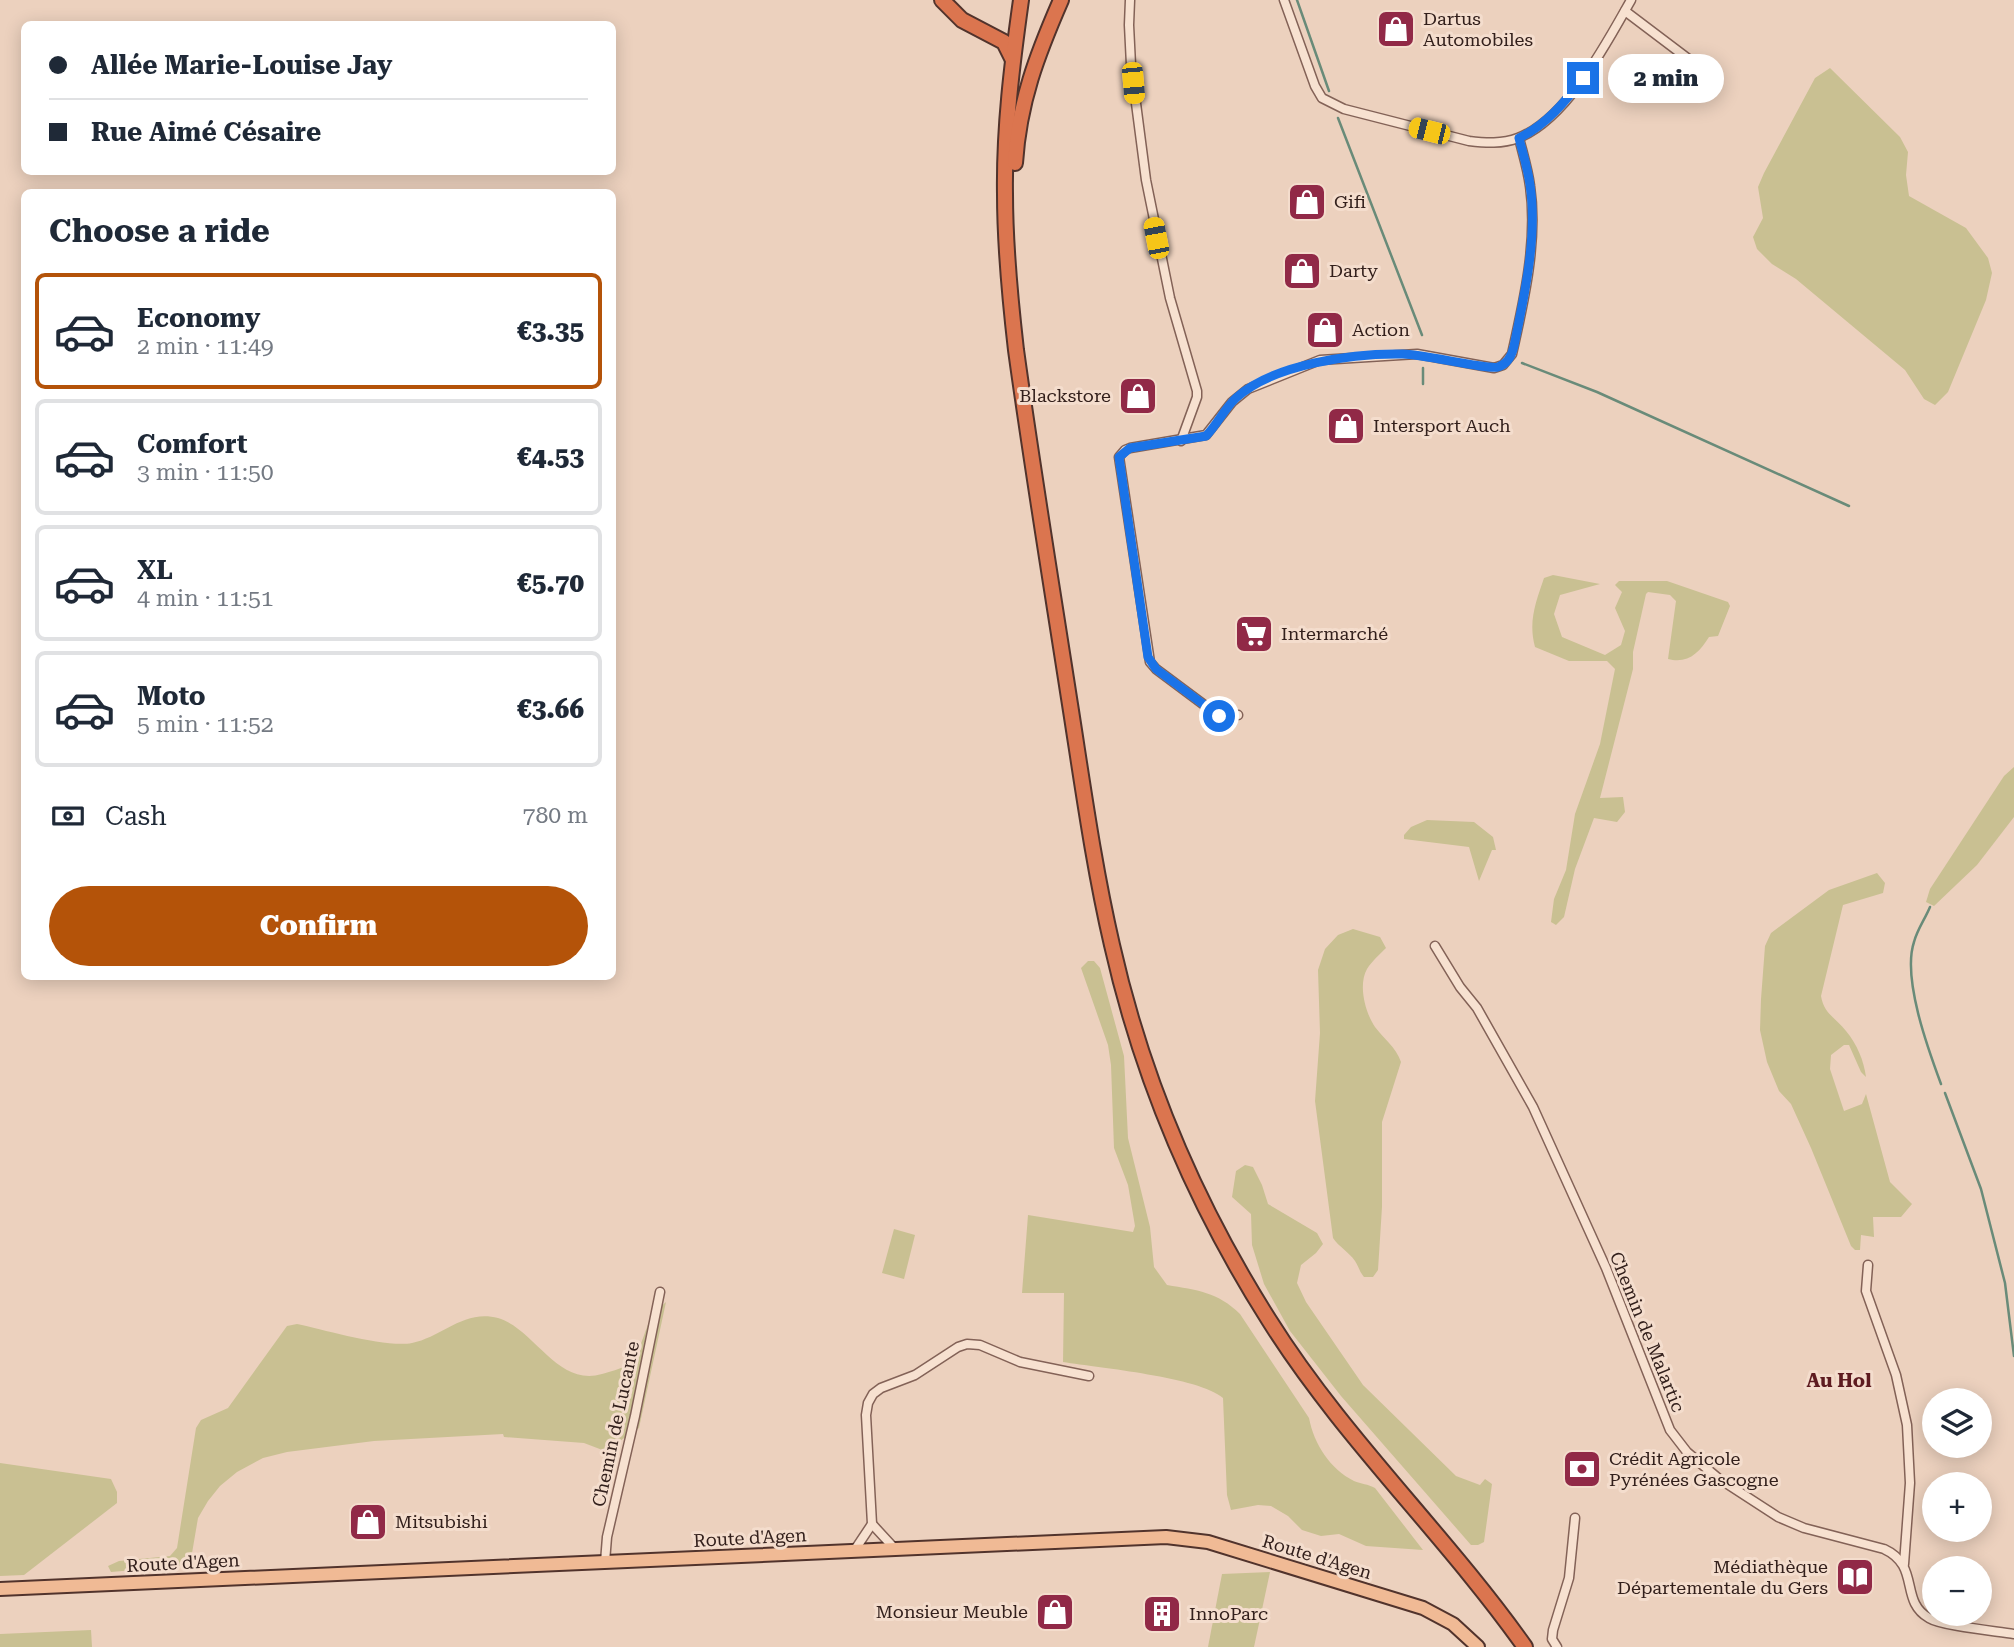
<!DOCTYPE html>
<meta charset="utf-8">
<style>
body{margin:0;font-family:"Roboto Serif",serif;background:#f6f6f7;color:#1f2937;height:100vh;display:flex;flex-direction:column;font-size:26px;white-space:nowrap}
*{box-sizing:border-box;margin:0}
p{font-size:23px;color:#747a83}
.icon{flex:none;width:38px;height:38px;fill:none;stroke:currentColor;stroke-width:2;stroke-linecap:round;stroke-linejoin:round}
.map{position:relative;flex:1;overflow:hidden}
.sheet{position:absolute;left:21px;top:189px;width:595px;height:791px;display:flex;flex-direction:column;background:#fff;border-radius:10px;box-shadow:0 4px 18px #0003}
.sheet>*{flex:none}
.top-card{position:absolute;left:21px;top:21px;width:595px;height:154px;border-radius:10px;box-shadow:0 4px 18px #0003;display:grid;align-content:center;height:154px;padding:0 28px;background:#fff}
.fabs{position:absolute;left:1922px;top:1388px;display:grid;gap:14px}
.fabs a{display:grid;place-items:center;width:70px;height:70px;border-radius:50%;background:#fff;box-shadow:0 4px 18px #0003;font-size:35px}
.end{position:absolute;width:32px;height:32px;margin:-16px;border:9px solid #1a73e8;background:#fff;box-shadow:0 0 0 4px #fff}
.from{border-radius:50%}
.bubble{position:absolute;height:49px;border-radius:24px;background:#fff;box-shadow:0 4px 18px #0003;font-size:23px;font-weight:800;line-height:49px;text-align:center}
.car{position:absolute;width:21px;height:42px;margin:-21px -10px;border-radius:9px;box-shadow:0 0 5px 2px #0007;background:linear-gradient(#f5c518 24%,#345 0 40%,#f5c518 0 76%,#345 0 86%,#f5c518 0)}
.top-card b{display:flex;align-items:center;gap:24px;height:66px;font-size:26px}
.top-card b+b{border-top:2px solid #e0e1e3}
.top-card i{width:18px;height:18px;background:#1f2937}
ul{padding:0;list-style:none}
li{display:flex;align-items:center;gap:21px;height:116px;margin:0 14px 10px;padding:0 14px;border:4px solid #e0e1e3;border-radius:10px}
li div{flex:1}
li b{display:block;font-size:26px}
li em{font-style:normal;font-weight:800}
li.selected{border-color:#b45309}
li>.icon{width:63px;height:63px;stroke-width:1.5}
h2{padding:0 28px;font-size:32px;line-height:84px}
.pay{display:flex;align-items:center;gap:18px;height:77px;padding:0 28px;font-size:26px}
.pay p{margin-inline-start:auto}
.button{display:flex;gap:14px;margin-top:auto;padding:14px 28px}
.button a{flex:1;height:80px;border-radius:42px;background:#b45309;color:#fff;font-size:28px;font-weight:800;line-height:80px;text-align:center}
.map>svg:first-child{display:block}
.green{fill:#c9c092}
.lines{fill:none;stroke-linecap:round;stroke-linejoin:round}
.stream{stroke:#698b79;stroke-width:2.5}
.street-casing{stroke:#836257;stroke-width:11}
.primary-casing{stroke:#51332c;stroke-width:16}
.highway-casing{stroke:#51332c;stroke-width:18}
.street{stroke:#f7e1d0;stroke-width:8}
.primary{stroke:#f0ba95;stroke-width:12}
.highway{stroke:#db754f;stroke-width:14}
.route{stroke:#1a73e8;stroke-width:9}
.labels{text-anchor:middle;stroke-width:6;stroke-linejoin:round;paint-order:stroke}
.poi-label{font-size:18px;fill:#33201c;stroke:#f4ddcd;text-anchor:start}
.street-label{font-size:18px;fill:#33201c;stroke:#f4ddcd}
.neighbourhood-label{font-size:19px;font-weight:bold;fill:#5e1c21;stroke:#f4ddcd}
</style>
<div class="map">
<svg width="2014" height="1647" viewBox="0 0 2014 1647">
<rect width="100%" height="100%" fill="#ecd1be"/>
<g class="green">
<path d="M1830,68L1900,137L1908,152L1906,175L1909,196L1966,228L1988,258L1992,273L1986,300L1948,392L1935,405L1924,399L1905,370L1796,279L1772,264L1757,249L1753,237L1763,218L1758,187L1764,173L1815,78Z"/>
<path d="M1553,575L1600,584L1560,595L1554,614L1562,637L1605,655L1621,645L1625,631L1615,608L1622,592L1615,585L1619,581H1667L1728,602L1730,606L1718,636L1709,637C1699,653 1688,664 1668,659L1676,601L1670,595L1648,592L1646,594L1633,652V669L1600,798L1623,797L1625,812L1617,822L1594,818L1575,869L1564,917L1556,925L1551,922L1554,899L1566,870L1575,814L1600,744L1615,669L1607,661H1569L1535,647C1528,621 1536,602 1544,578Z"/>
<path d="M2014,767V817L1977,865L1934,906L1926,902L1930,889L2004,776Z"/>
<path d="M1427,820L1474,822L1493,837L1496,850H1492L1479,881L1469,847L1404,839V835L1411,827Z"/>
<path d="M1877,873L1885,883L1883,893L1843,905L1821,996C1824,1014 1835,1017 1846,1031C1857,1044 1864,1061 1866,1077L1861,1072L1849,1045H1844L1831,1055L1830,1069L1844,1111L1862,1104L1866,1094L1890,1182L1912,1204L1901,1217H1873L1874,1237L1861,1235L1860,1250H1855L1851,1246L1811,1148L1791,1104L1779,1091L1767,1062L1760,1030L1761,999L1765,946L1771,933L1829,890Z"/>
<path d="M1353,929L1380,937L1386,948C1380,954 1372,961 1367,969C1358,985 1365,1012 1375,1027C1384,1039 1396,1047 1401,1062L1382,1122V1207L1378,1270L1373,1277H1364C1359,1271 1359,1267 1355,1261C1349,1252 1339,1247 1333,1238L1315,1101L1320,1033L1318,970L1325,949L1338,935Z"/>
<path d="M1088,961H1094L1100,968L1124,1056L1128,1138L1150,1227L1154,1267L1167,1285C1197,1290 1218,1292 1240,1314L1309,1418C1314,1444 1330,1469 1354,1481C1361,1484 1368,1484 1375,1488L1423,1550L1366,1546L1339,1534L1321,1536L1302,1530L1288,1516L1271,1506L1258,1505L1231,1510L1227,1495L1223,1398C1199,1377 1100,1368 1063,1362L1064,1293H1022L1028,1215L1133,1232L1135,1226L1128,1185L1114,1148L1111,1065L1108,1045L1081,968Z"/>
<path d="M1245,1165L1253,1167L1262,1185L1268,1204L1317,1233L1323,1244L1316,1253L1301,1265L1297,1283L1306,1302L1363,1385L1456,1476L1480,1485L1485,1479L1492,1484L1484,1542L1478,1545H1471L1341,1396L1290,1331L1264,1284L1252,1245L1251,1214L1232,1197L1236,1171Z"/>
<path d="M894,1229L915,1235L904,1279L882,1273Z"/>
<path d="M666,1302L639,1428L605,1451L584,1443L504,1437L503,1434L374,1441L287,1452L263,1458L237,1472L220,1486L208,1501L198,1518L190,1565L111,1572L108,1566L119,1561L170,1556L177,1548L196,1428L201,1420L228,1408L287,1326L297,1324C325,1330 386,1348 412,1343C442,1337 464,1309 498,1318C535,1329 557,1387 602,1374C609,1372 621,1369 627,1365C640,1355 644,1332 651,1317C654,1311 661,1307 666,1302Z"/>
<path d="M0,1463L111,1479L117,1492V1503L24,1575L0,1576Z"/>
<path d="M1270,1572L1254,1647H1208L1222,1574Z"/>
<path d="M91,1630L92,1647H0V1634Z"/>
</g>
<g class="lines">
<g class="stream">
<path d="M1297,0L1329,91"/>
<path d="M1338,118L1422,335"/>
<path d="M1522,363L1597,392L1849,506"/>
<path d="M1423,368V384"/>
<path d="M1930,907C1925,919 1917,930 1914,942C1902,978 1928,1049 1941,1084"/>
<path d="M1945,1093L1981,1189L2005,1283L2014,1356"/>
</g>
<defs>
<g id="street">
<path d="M1130,0L1129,25L1131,65L1146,180L1170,298L1197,391V397L1181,441"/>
<path d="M1284,0L1315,86L1322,98L1344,109L1469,141C1486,143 1502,144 1518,138C1567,119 1606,44 1631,0"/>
<path d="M1625,11L1703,70"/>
<path d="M1238,715L1219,716L1156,669L1150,662L1119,457L1125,450L1130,448L1206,435L1232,402L1248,389L1320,360L1417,354L1494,368L1503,365L1512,354C1524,301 1538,240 1530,186C1528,170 1523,154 1519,138"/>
<path d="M1435,946L1460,987L1477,1008L1533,1107L1606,1268L1670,1430L1687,1452L1718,1478L1778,1517L1804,1528L1884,1549C1921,1566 1899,1601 1929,1618C1942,1626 1996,1631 2014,1634"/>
<path d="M1868,1265L1866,1291L1896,1375L1907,1425L1910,1483L1904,1564"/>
<path d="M872,1524L895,1549"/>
<path d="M854,1551L872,1524L866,1415L868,1403L873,1394L881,1388L915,1375L958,1347L967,1344L980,1345L1020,1362L1089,1376"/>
<path d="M605,1562L607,1537L635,1416L660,1292"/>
<path d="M1557,1647L1552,1639L1553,1630L1569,1578L1575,1518"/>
</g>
<path id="primary" d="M0,1589L1166,1537L1208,1542L1423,1608L1453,1624L1478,1647"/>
<g id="highway">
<path d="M942,0L962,20L1004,42L1012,58"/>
<path d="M1021,0C1012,64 1004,129 1005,194C1005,246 1010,298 1016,350C1032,466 1051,582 1069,698C1082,780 1093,863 1112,945C1142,1078 1196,1205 1269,1320C1343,1438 1445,1534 1525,1647"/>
<path d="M1015,163C1019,102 1037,55 1061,0"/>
</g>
</defs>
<use href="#street" class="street-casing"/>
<use href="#primary" class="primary-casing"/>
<use href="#highway" class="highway-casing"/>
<use href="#street" class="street"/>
<use href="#primary" class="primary"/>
<use href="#highway" class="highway"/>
</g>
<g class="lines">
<path class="route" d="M1219,716L1156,669L1148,657L1119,457L1130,448L1206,436C1217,425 1224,409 1236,398C1273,364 1354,353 1403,354C1423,354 1488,370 1498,367C1508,364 1512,355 1514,346C1524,297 1538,236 1530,185C1528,169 1523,154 1519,138C1546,125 1566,101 1583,78"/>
</g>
<defs>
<symbol id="shop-square" viewBox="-11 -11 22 22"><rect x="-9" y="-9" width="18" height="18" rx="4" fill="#912947" stroke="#f4ddcd"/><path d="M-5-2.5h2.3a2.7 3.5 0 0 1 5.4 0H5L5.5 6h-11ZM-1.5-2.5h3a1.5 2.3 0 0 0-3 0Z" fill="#fff"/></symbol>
<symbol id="supermarket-square" viewBox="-11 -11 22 22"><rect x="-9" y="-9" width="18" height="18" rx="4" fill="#912947" stroke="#f4ddcd"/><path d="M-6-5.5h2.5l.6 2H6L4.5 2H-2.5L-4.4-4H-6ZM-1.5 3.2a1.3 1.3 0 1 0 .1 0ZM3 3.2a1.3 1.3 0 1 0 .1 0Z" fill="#fff"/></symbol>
<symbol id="bank-square" viewBox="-11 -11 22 22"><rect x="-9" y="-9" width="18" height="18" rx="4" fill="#912947" stroke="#f4ddcd"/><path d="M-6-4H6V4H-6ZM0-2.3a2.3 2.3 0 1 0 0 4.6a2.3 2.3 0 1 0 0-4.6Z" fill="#fff"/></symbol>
<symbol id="library-square" viewBox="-11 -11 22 22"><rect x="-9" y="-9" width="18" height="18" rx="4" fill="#912947" stroke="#f4ddcd"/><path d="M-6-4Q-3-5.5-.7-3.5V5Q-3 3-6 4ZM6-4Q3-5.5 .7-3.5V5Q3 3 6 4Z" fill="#fff"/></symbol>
<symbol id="building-square" viewBox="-11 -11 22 22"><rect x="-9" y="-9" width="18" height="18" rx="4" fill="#912947" stroke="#f4ddcd"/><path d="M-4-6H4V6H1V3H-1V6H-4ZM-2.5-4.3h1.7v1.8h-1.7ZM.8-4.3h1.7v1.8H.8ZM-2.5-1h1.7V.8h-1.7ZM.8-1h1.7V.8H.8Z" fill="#fff"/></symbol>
</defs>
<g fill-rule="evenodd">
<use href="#shop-square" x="1374" y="7" width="44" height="44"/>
<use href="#shop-square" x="1285" y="180" width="44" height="44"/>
<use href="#shop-square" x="1280" y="249" width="44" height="44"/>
<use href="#shop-square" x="1303" y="308" width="44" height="44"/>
<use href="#shop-square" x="1116" y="374" width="44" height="44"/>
<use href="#shop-square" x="1324" y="404" width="44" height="44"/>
<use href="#supermarket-square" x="1232" y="612" width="44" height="44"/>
<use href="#bank-square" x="1560" y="1447" width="44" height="44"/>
<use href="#shop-square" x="346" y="1500" width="44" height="44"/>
<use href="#library-square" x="1833" y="1555" width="44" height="44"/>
<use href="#shop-square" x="1033" y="1590" width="44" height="44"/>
<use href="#building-square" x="1140" y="1592" width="44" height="44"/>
</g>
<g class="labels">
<g class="poi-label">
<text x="1423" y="25">Dartus<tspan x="1423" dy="21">Automobiles</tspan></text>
<text x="1334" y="208">Gifi</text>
<text x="1329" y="277">Darty</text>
<text x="1352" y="336">Action</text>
<text x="1111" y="402" text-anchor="end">Blackstore</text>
<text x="1373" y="432">Intersport Auch</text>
<text x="1281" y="640">Intermarché</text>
<text x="1609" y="1465">Crédit Agricole<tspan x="1609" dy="21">Pyrénées Gascogne</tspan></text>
<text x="395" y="1528">Mitsubishi</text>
<text x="1828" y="1573" text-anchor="end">Médiathèque<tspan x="1828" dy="21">Départementale du Gers</tspan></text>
<text x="1028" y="1618" text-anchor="end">Monsieur Meuble</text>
<text x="1189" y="1620">InnoParc</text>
</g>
<g class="street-label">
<text transform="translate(1647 1332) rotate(68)" y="6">Chemin de Malartic</text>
<text transform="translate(616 1424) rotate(-78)" y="6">Chemin de Lucante</text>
<text transform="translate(750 1538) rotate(-3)" y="6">Route d'Agen</text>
<text transform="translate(1317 1557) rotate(17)" y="6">Route d'Agen</text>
<text transform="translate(183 1563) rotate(-3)" y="6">Route d'Agen</text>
</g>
<g class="neighbourhood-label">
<text x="1839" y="1387">Au Hol</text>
</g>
</g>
</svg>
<div class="fabs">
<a><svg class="icon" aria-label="layers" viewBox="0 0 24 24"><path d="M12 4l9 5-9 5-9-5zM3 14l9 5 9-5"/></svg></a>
<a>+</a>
<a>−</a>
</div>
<i class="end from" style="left:1219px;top:716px"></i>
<i class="end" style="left:1583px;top:78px"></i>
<div class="bubble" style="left:1608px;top:54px;width:116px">2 min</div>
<i class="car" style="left:1133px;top:83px;rotate:175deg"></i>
<i class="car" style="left:1429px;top:131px;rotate:284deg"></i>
<i class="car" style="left:1156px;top:238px;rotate:349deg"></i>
<div class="top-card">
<b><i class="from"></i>Allée Marie-Louise Jay</b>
<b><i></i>Rue Aimé Césaire</b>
</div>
<section class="sheet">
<h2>Choose a ride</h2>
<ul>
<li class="selected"><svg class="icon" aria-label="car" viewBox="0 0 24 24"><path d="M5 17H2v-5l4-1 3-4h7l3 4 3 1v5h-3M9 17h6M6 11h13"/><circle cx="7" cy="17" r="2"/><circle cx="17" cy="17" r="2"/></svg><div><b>Economy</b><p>2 min · 11:49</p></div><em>€3.35</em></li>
<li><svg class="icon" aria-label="car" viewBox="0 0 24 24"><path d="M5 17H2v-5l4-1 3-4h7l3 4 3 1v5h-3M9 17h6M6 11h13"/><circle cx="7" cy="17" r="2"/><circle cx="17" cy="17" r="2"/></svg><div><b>Comfort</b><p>3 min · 11:50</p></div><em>€4.53</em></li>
<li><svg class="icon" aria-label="car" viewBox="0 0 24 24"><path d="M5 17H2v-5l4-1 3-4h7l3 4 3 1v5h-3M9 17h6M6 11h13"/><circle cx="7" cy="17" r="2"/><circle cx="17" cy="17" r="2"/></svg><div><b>XL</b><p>4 min · 11:51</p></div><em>€5.70</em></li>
<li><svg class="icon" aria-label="car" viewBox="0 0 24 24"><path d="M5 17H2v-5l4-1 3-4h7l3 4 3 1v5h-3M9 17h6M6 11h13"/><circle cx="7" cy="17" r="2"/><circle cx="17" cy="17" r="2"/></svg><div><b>Moto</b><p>5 min · 11:52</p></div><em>€3.66</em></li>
</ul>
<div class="pay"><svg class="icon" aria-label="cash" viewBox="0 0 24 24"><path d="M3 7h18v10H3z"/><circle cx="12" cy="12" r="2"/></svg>Cash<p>780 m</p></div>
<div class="button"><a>Confirm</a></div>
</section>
</div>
